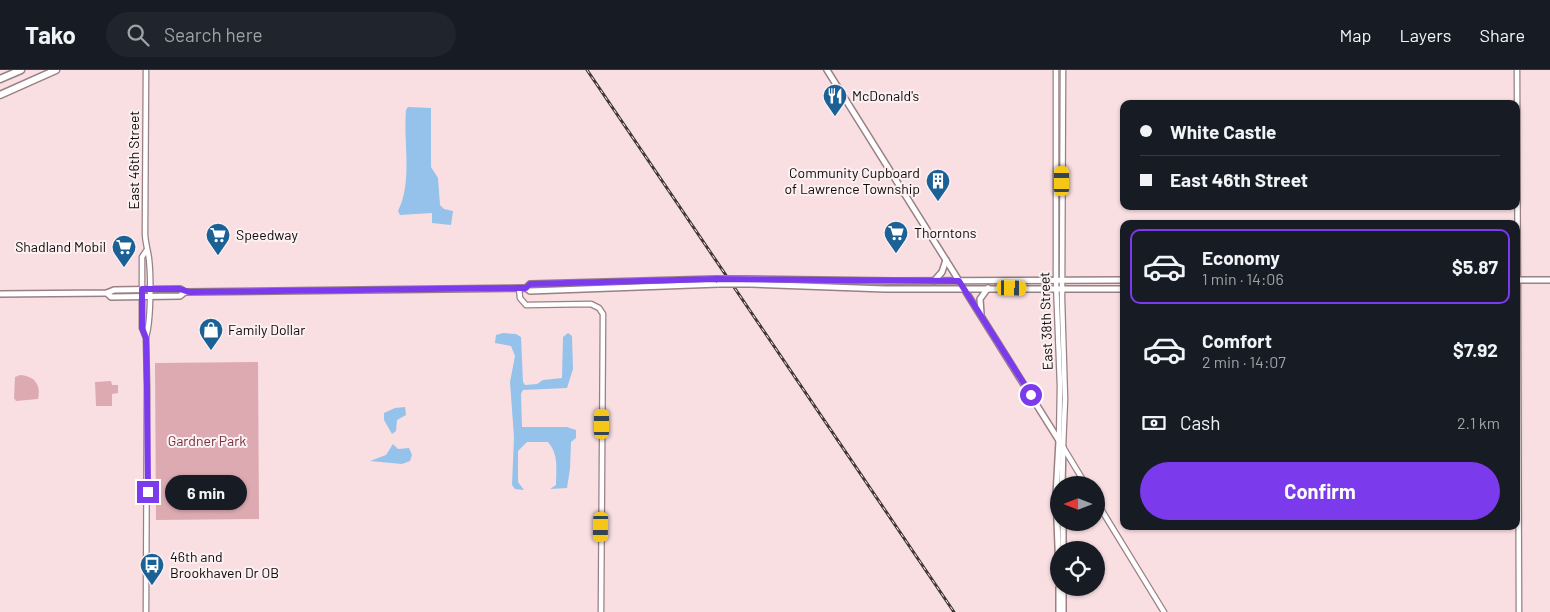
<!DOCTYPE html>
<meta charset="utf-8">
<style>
body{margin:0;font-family:Barlow,sans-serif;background:#20242c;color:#f1f3f6;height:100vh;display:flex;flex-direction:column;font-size:19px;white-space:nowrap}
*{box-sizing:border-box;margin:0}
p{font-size:16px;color:#9ea1a6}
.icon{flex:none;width:28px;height:28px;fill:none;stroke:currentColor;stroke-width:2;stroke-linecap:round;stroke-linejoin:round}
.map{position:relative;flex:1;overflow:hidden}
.details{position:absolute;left:1120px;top:150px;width:400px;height:310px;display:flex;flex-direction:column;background:#171b24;border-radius:10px;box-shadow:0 1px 4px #0004}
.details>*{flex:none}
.hud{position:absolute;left:1120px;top:30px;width:400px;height:110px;border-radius:10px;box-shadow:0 1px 4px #0004;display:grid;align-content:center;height:110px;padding:0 20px;background:#171b24}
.needle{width:32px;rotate:270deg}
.fabs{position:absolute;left:1050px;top:406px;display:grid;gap:10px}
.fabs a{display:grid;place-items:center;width:55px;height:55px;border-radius:50%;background:#171b24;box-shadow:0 1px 4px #0004;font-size:25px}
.end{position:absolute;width:22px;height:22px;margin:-11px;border:6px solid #7c3aed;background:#fff;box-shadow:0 0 0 2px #fff}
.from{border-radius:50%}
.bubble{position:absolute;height:35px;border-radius:18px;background:#171b24;box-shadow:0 1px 4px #0004;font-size:16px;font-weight:700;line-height:35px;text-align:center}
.car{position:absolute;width:15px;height:30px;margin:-15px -8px;border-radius:6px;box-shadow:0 0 4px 1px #0007;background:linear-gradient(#f5c518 24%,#345 0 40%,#f5c518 0 76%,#345 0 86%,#f5c518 0)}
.hud b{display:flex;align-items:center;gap:18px;height:48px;font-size:19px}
.hud b+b{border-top:1px solid #363941}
.hud i{width:12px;height:12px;background:#f1f3f6}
ul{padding:9px 0 0;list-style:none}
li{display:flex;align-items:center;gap:15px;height:75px;margin:0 10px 8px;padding:0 10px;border:2px solid transparent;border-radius:10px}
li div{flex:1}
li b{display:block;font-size:19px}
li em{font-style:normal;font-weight:700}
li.active{border-color:#7c3aed}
li>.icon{width:45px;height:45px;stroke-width:1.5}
.pay{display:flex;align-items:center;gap:12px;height:55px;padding:0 20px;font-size:19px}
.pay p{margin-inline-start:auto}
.button{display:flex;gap:10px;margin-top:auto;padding:10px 20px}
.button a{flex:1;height:58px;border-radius:30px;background:#7c3aed;color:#fff;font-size:20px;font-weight:700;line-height:58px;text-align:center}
header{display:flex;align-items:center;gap:30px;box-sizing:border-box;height:70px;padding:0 25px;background:#171b24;border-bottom:1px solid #363941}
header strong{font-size:24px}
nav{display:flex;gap:28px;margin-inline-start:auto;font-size:18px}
.search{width:350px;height:45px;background:#20242c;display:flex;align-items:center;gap:12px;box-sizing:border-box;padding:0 18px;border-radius:28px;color:#9ea1a6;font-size:19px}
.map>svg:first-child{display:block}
.green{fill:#ddaab2}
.water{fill:#94c2eb}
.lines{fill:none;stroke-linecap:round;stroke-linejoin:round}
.secondary-casing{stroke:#988084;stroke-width:7}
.primary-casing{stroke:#988084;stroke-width:8}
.highway-casing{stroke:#988084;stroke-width:9}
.secondary{stroke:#fff;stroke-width:4.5}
.primary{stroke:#fff;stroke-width:5}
.highway{stroke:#fff;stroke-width:6}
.rail-casing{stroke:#423738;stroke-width:3}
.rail{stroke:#fbf0f2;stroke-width:1;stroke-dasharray:4;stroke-linecap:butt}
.primary-bridge-casing{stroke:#988084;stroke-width:8;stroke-linecap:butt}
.primary-bridge{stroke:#fff;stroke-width:5}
.route{stroke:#7c3aed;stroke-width:6}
.labels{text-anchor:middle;stroke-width:4;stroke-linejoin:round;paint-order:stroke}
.poi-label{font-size:14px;fill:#11090a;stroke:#fbf0f2;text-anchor:start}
.street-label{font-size:14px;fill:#11090a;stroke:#fbf0f2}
.park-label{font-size:14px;fill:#792e40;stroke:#fbf0f2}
</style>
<header>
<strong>Tako</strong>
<div class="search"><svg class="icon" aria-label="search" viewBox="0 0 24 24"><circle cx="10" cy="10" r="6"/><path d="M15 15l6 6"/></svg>Search here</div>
<nav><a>Map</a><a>Layers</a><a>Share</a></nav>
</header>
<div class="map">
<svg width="1550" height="542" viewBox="0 0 1550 542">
<rect width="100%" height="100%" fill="#f9dfe2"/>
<g class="green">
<path d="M258,292L259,449L156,450L155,293Z"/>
<path d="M20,305C35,306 41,315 38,329L16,331L14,328L15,307Z"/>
<path d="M111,311L112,315H118V323L112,324V336H96L95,312Z"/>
</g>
<g class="water">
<path d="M408,37L431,38V97L438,108L440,135L444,139L453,141L451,155L432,153V143L400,145L398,141C413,111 403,73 406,40Z"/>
<path d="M503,263L516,264L521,267L523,312L525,315L537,314L543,310L562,308L563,267L568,263L572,266L573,299L567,318L523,320L521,324L522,357H567L576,360V368L571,372L570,399L567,418L550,419L556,415C556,398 559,385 548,372H527L518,381V412L524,420L515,419L512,415L514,367L510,312L515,286L511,276L495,273L496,265Z"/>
<path d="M405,337L406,345L397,350L396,361L392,364L384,350V343L395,338Z"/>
<path d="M393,374L398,379L409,378L412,385L410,391L402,394L370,391L386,385Z"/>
</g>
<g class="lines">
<defs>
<g id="secondary">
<path d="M1056,0V211L1060,316L1059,371"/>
<path d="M1063,0L1062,229L1065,329L1063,377L1086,415"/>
<path d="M1517,0L1519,542"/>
<path d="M146,181L142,187V258L146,268L147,317L146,542"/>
<path d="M519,218L520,228L526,235L591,234L599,238L603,244L601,542"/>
<path d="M146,267C151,251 151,207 149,189C148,180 145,172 145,163L146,0"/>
<path d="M1096,431L1164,542"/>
</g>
<g id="primary">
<path d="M827,0L1063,377L1062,415"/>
<path d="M748,209L893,211L1124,210"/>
<path d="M1516,210H1550"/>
<path d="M934,211L942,202L946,190"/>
<path d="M751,214L885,219H1124"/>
<path d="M526,218L530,214L716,209"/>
<path d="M107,223L111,227L180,226L185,222L526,218L530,221L719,214"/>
<path d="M0,224L107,223L114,220L180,219L185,222"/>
<path d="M981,244L980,229L988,218"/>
<path d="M1063,452V480"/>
<path d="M1059,502L1056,425L1059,371"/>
<path d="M1059,518V542"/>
<path d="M1063,518V542"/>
</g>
<g id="highway">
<path d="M0,9L21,0"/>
<path d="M0,25L56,0"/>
</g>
</defs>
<use href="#secondary" class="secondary-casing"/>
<use href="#primary" class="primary-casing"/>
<use href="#highway" class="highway-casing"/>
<use href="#secondary" class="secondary"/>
<use href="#primary" class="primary"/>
<use href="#highway" class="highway"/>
<defs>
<path id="rail" d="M587,0L954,542"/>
</defs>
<use href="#rail" class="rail-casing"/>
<use href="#rail" class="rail"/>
<defs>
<g id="primary-bridge">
<path d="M716,209H748"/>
<path d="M719,214H751"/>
</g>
</defs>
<use href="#primary-bridge" class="primary-bridge-casing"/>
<use href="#primary-bridge" class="primary-bridge"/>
</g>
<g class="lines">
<path class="route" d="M148,422L147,317L146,268L142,258V219H180L189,222L519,218H526L530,214L716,209L959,211L1031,325"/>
</g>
<defs>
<symbol id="restaurant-pin" viewBox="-11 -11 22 30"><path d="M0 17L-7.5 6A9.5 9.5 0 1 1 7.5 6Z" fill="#1b6196" stroke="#fbf0f2"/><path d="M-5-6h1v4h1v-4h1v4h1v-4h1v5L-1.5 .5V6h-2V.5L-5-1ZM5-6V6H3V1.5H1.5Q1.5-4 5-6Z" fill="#fff"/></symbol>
<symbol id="building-pin" viewBox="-11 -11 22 30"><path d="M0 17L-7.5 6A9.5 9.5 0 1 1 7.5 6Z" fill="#1b6196" stroke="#fbf0f2"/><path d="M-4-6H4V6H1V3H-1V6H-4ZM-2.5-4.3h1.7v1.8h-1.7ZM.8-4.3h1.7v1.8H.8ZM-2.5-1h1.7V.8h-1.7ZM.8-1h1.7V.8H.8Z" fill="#fff"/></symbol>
<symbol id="supermarket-pin" viewBox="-11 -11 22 30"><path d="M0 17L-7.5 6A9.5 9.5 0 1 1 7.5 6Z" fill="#1b6196" stroke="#fbf0f2"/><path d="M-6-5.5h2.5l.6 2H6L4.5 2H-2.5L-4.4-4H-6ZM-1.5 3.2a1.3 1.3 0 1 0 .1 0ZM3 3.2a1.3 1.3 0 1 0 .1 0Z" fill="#fff"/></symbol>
<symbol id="shop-pin" viewBox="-11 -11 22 30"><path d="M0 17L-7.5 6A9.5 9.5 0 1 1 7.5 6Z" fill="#1b6196" stroke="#fbf0f2"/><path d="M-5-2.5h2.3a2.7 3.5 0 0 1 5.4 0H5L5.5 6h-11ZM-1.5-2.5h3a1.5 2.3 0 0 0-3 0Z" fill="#fff"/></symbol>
<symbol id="bus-pin" viewBox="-11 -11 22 30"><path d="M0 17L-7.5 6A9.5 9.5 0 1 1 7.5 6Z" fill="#1b6196" stroke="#fbf0f2"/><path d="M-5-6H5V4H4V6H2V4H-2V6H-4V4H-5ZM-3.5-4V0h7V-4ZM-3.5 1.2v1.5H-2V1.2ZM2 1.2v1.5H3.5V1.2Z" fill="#fff"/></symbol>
</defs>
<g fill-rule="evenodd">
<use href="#restaurant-pin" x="821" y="12" width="28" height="38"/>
<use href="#building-pin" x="924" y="97" width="28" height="38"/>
<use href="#supermarket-pin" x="882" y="149" width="28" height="38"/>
<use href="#supermarket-pin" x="204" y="151" width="28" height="38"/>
<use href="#supermarket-pin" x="110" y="163" width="28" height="38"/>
<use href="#shop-pin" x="197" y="246" width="28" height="38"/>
<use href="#bus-pin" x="138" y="481" width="28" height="38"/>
</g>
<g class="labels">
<g class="poi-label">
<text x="852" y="31">McDonald's</text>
<text x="920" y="108" text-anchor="end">Community Cupboard<tspan x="920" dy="16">of Lawrence Township</tspan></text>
<text x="914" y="168">Thorntons</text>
<text x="236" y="170">Speedway</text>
<text x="106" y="182" text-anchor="end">Shadland Mobil</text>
<text x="228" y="265">Family Dollar</text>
<text x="170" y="492">46th and<tspan x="170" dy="16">Brookhaven Dr OB</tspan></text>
</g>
<g class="street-label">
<text transform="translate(134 90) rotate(-90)" y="5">East 46th Street</text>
<text transform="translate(1046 251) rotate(-92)" y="5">East 38th Street</text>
</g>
<g class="park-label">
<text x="207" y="376">Gardner Park</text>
</g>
</g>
</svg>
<div class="fabs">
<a><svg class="needle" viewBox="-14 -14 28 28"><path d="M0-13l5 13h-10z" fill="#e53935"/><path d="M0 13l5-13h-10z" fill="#9ea1a6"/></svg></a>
<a><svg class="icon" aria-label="locate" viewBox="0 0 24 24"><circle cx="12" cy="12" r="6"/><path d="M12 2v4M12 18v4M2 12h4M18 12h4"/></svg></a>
</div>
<i class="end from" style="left:1031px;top:325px"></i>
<i class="end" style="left:148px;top:422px"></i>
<div class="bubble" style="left:165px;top:405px;width:82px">6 min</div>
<i class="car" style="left:1062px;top:111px;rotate:0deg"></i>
<i class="car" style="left:1012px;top:218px;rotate:91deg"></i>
<i class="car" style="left:602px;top:354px;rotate:0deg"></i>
<i class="car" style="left:601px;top:457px;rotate:181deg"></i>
<div class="hud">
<b><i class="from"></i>White Castle</b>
<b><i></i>East 46th Street</b>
</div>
<section class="details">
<ul>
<li class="active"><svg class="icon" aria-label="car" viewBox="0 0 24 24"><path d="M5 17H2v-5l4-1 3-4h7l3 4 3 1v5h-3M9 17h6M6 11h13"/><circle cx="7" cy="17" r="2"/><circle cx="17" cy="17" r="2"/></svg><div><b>Economy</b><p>1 min · 14:06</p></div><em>$5.87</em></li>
<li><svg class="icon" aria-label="car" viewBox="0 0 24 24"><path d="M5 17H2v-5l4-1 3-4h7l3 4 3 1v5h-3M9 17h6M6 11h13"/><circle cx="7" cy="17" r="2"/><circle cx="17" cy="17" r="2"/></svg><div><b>Comfort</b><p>2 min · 14:07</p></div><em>$7.92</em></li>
</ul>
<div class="pay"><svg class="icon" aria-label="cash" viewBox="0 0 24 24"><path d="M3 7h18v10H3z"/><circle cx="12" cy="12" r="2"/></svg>Cash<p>2.1 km</p></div>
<div class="button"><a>Confirm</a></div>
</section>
</div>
